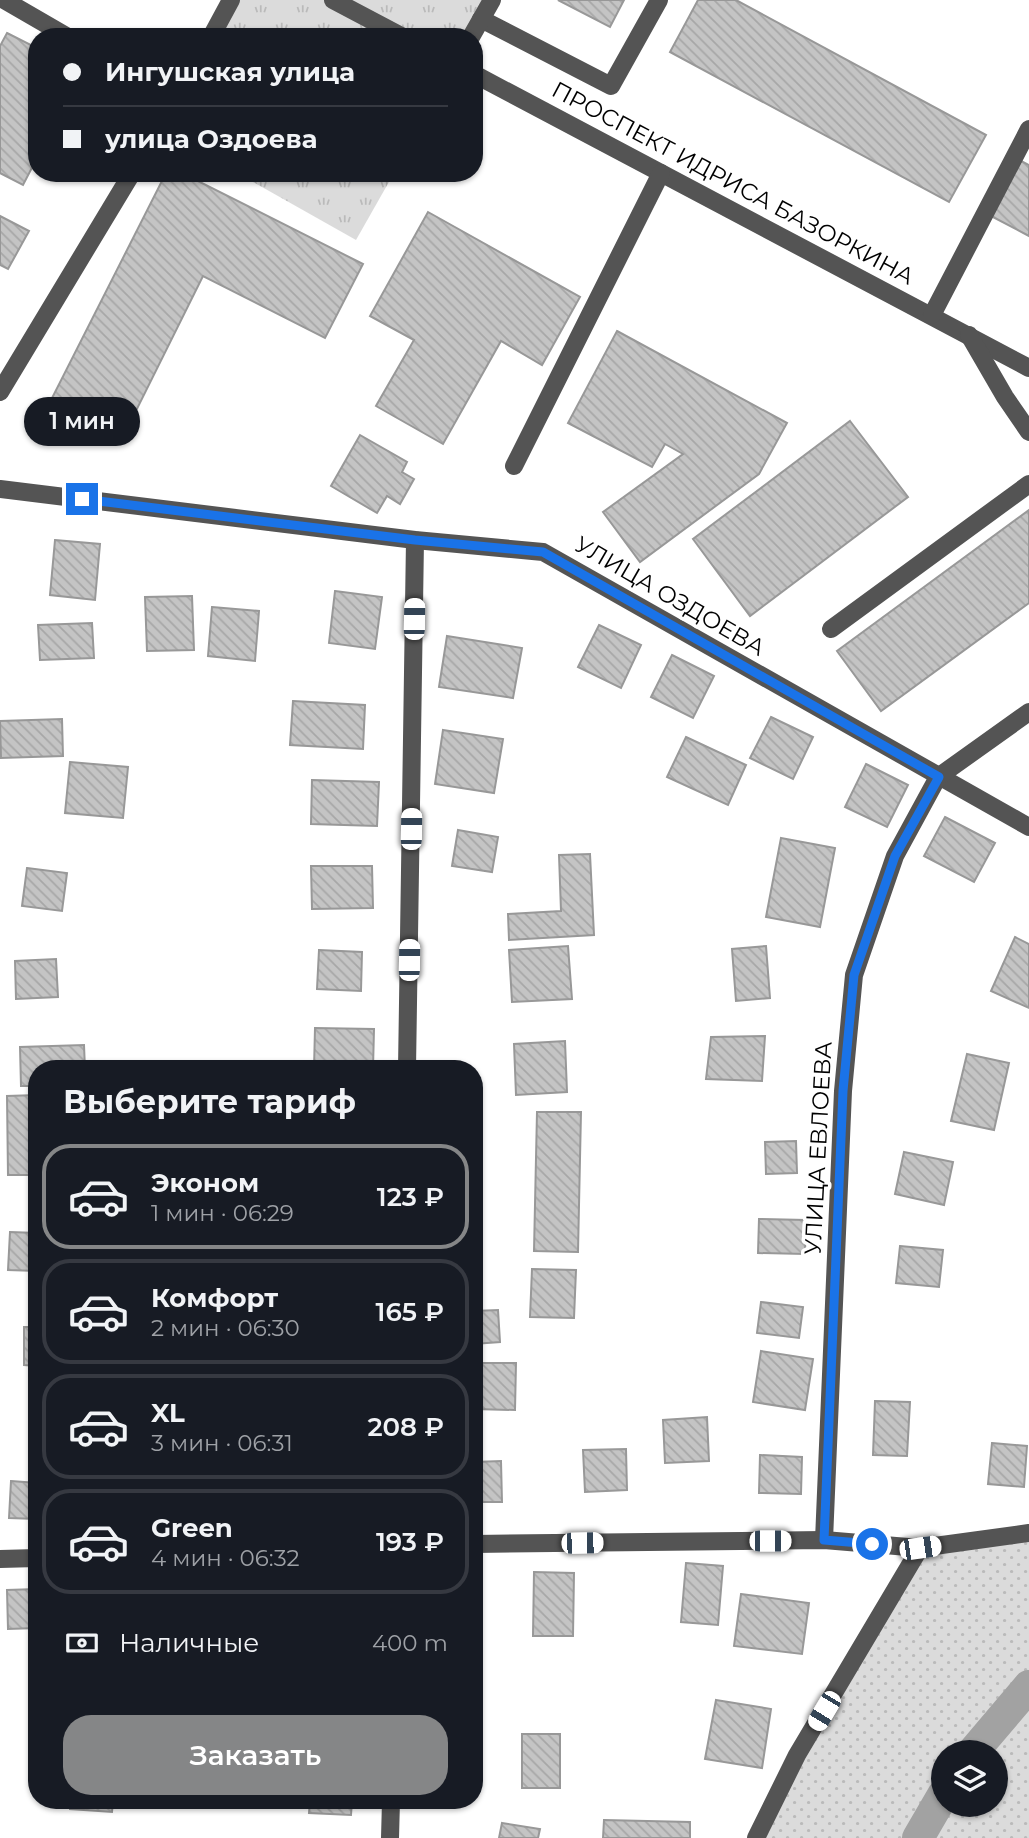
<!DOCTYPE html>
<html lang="ru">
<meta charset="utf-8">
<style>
body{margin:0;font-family:Montserrat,sans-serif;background:#20242c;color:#f1f3f6;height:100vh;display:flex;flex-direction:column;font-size:26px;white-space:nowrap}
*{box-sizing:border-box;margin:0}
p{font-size:23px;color:#9ea1a6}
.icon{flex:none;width:38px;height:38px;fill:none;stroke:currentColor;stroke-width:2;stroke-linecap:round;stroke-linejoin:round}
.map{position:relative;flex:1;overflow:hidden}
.side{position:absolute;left:28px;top:1060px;width:455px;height:749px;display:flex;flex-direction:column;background:#171b24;border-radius:28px;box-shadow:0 2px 5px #0004}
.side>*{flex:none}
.hud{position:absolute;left:28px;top:28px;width:455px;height:154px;border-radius:28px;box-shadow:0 2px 5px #0004;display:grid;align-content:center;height:154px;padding:0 35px;background:#171b24}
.buttons{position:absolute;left:931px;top:1740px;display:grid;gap:14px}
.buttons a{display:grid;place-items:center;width:77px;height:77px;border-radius:50%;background:#171b24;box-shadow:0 2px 5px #0004;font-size:35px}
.end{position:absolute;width:32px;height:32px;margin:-16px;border:9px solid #1a73e8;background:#fff;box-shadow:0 0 0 4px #fff}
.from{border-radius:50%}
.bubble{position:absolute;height:49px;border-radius:24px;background:#171b24;box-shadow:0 2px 5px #0004;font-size:23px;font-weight:600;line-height:49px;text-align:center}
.car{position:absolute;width:21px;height:42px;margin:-21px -10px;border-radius:9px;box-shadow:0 0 5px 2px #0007;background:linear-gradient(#fff 24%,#345 0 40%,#fff 0 76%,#345 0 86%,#fff 0)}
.hud b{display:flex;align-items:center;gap:24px;height:66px;font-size:26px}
.hud b+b{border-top:2px solid #363941}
.hud i{width:18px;height:18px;background:#f1f3f6}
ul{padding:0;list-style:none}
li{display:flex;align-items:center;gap:21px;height:105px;margin:0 14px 10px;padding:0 21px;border:4px solid #363941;border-radius:28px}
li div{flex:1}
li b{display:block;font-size:26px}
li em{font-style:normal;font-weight:600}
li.on{border-color:#858687}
li>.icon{width:63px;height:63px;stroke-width:1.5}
h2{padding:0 35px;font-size:32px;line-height:84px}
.pay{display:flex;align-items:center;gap:18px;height:77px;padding:0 35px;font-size:26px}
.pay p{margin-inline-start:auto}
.button{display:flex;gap:14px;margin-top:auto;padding:14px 35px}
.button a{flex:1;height:80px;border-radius:28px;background:#858687;color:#fff;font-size:28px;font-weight:600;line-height:80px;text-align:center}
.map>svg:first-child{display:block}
.grass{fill:url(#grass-dots);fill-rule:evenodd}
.park{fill:url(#park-tufts)}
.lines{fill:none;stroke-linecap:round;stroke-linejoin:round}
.canal{stroke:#a2a2a2;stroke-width:32}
.building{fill:url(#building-back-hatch);stroke:#989898;stroke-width:2}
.minor{stroke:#545454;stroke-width:18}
.route{stroke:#1a73e8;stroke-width:9}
.labels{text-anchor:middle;stroke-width:7;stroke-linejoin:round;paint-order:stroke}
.street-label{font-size:23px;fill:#000;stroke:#fff}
</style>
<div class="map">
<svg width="1029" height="1838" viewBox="0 0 1029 1838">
<defs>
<pattern id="grass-dots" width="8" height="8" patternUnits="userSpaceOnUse" patternTransform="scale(1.75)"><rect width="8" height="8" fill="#dbdbdb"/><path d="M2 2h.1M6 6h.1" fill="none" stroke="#bababa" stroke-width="1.8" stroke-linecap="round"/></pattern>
<pattern id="park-tufts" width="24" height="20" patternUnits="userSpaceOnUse" patternTransform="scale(1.75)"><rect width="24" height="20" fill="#dbdbdb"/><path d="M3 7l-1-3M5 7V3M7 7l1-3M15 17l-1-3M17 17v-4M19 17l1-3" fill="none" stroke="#bababa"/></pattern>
<pattern id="building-back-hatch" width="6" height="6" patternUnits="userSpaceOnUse" patternTransform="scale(1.75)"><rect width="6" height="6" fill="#c4c4c4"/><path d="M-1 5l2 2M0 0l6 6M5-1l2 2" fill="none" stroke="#a7a7a7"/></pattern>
</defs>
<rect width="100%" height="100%" fill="#fff"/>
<path class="grass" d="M1029,1533V1838H756L920,1548ZM943,1752H996V1804H943Z"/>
<g class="park">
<path d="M231,0H492L471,37H211Z"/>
<path d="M237,173H394L356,240Z"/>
</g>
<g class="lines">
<g class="canal">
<path d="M973,1752L1029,1686"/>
<path d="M918,1838L943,1795"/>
</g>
</g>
<g class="building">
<path d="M558,0H624L610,27Z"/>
<path d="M698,0H736L986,135L949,202L670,52Z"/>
<path d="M7,33L37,48V158L23,185L0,173V46Z"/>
<path d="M1021,161L1029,165V236L991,216Z"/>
<path d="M166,173H182L363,264L325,338L203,276L121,441L49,404Z"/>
<path d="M428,212L580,297L542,365L501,341L443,444L376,406L414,340L370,316Z"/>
<path d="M0,216L29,231L8,269L0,265Z"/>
<path d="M617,331L787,423L759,474L640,562L603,512L683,454L665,444L652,467L568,423Z"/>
<path d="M850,421L908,497L750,616L693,539Z"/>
<path d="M360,435L407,462L402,472L414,479L400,504L387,496L377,513L331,486Z"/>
<path d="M1029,510V603L881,711L837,651Z"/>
<path d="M55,540L100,544L95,600L50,595Z"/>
<path d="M335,591L382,597L375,649L329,643Z"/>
<path d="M192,596L194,650L147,651L145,597Z"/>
<path d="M212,607L259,611L255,661L208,656Z"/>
<path d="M92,623L94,658L40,660L38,625Z"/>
<path d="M599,625L641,645L621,688L578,667Z"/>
<path d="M447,636L522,648L513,698L439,687Z"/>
<path d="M672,655L714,676L693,718L651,697Z"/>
<path d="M293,701L365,705L363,749L290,745Z"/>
<path d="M771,717L813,737L793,779L750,758Z"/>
<path d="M62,719L63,756L1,758L0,721Z"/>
<path d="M443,730L503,739L494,793L435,784Z"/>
<path d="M686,737L746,765L728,805L667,777Z"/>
<path d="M70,762L128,767L123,818L65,813Z"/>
<path d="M866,764L908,785L887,827L845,807Z"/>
<path d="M312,780L379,782L377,826L311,824Z"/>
<path d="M945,817L995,843L974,882L924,856Z"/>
<path d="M458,830L498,837L492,872L452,866Z"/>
<path d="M781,838L835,848L820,927L766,917Z"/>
<path d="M590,854L594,935L509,940L508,914L561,911L559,855Z"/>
<path d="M311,866H372L373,908L312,909Z"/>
<path d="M27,868L67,873L62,911L22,906Z"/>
<path d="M1015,937L1029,944V1008L991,991Z"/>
<path d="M568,946L572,999L512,1002L509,950Z"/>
<path d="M766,946L770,998L736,1001L732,949Z"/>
<path d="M319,950L362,952L361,991L317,989Z"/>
<path d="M56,959L58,997L16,999L15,961Z"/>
<path d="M315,1028L374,1029L373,1069H314Z"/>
<path d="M765,1036L762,1081L706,1079L711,1037Z"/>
<path d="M565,1041L567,1092L516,1095L514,1044Z"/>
<path d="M84,1045L85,1069H37V1086H21L20,1047Z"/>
<path d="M967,1054L1009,1063L994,1130L951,1121Z"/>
<path d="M37,1095V1175H8L7,1096Z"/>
<path d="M537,1112H581L578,1252L534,1251Z"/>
<path d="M796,1141L797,1173L766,1174L765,1142Z"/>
<path d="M904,1152L953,1162L944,1205L895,1194Z"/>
<path d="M759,1219L806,1220L805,1254L758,1253Z"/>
<path d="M10,1232L37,1233V1271L8,1270Z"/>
<path d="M900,1246L943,1250L939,1287L896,1283Z"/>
<path d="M532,1269L576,1270L574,1318L530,1317Z"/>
<path d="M761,1302L803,1307L799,1338L757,1333Z"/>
<path d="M498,1310L500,1342L474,1344V1311Z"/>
<path d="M24,1327H37V1366L24,1365Z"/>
<path d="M761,1351L813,1359L805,1410L753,1402Z"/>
<path d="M474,1363H516L515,1410L474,1409Z"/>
<path d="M875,1401L910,1402L907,1456L873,1455Z"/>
<path d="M707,1417L709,1461L665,1463L663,1420Z"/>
<path d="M992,1443L1027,1446L1024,1487L988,1484Z"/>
<path d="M626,1449L627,1490L585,1492L583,1450Z"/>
<path d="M760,1455L802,1457L801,1494L759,1493Z"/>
<path d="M501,1461L502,1502H474V1462Z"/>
<path d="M11,1481L37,1483V1519L9,1518Z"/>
<path d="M686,1563L723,1566L718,1625L681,1622Z"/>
<path d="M534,1572L574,1573L573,1636H533Z"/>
<path d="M37,1589V1628L8,1629L7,1590Z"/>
<path d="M741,1594L809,1603L802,1654L734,1646Z"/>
<path d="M474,1640H480L479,1687H474Z"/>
<path d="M716,1700L771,1709L762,1768L705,1759Z"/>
<rect x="522" y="1734" width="38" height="54"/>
<path d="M70,1801H113L112,1812L70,1809Z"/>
<path d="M310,1801H352L351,1815L309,1813Z"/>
<path d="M604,1820L690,1822V1838H603Z"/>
<path d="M502,1823L540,1829L538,1838H499Z"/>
</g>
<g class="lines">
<g class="minor">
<path d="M4,0L68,37"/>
<path d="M333,0L403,37"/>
<path d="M481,19L611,86L659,0"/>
<path d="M211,37L231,0"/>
<path d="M471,37L492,0"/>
<path d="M474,74L1029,368"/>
<path d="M932,315L1029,129"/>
<path d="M969,335L1005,397L1029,432"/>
<path d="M0,392L132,173"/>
<path d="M514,466L661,173"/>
<path d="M0,489L415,540L543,552L1029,827"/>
<path d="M831,629L1029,484"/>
<path d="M407,1069L415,540"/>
<path d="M824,1540L843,1091L854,975L895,856L938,777L1029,712"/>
<path d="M474,1544L824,1540L920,1548L1029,1533"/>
<path d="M0,1559L37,1558"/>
<path d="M390,1838L391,1801"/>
<path d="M756,1838L797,1755L920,1548"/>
</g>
</g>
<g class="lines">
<path class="route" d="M82,499L415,540L543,552L939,777L895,856L854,975L843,1091L824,1540L872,1544"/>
</g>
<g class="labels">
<g class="street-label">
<text transform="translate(733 183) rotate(28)" y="8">ПРОСПЕКТ ИДРИСА БАЗОРКИНА</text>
<text transform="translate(670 596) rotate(30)" y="8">УЛИЦА ОЗДОЕВА</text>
<text transform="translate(818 1148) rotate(-87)" y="8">УЛИЦА ЕВЛОЕВА</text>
</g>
</g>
</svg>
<div class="buttons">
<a><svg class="icon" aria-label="layers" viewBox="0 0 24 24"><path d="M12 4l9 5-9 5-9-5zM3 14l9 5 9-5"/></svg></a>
</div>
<i class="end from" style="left:872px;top:1544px"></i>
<i class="end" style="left:82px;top:499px"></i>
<div class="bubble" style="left:24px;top:397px;width:116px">1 мин</div>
<i class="car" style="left:414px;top:619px;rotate:1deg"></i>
<i class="car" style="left:411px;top:829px;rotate:1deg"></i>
<i class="car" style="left:409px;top:960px;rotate:1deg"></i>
<i class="car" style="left:770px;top:1541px;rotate:90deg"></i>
<i class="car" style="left:582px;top:1543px;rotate:89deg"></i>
<i class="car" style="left:920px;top:1548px;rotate:82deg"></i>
<i class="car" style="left:824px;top:1711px;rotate:211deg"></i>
<div class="hud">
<b><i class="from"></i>Ингушская улица</b>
<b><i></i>улица Оздоева</b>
</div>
<section class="side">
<h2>Выберите тариф</h2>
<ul>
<li class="on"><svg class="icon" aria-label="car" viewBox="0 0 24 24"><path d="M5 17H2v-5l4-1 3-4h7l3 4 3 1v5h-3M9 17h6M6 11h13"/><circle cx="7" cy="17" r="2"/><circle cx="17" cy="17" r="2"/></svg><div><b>Эконом</b><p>1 мин · 06:29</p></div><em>123 ₽</em></li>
<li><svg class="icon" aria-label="car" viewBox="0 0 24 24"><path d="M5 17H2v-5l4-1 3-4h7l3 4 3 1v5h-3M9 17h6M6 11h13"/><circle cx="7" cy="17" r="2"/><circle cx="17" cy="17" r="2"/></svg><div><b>Комфорт</b><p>2 мин · 06:30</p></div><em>165 ₽</em></li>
<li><svg class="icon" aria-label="car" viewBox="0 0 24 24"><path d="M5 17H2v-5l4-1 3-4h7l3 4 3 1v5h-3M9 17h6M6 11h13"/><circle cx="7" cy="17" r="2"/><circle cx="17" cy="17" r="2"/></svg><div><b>XL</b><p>3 мин · 06:31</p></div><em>208 ₽</em></li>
<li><svg class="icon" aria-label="car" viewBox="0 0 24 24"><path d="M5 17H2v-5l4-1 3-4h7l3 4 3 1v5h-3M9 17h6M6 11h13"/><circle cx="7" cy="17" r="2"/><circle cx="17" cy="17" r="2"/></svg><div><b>Green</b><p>4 мин · 06:32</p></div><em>193 ₽</em></li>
</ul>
<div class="pay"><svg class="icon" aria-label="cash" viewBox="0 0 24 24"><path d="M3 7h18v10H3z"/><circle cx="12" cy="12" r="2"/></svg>Наличные<p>400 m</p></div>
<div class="button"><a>Заказать</a></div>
</section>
</div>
